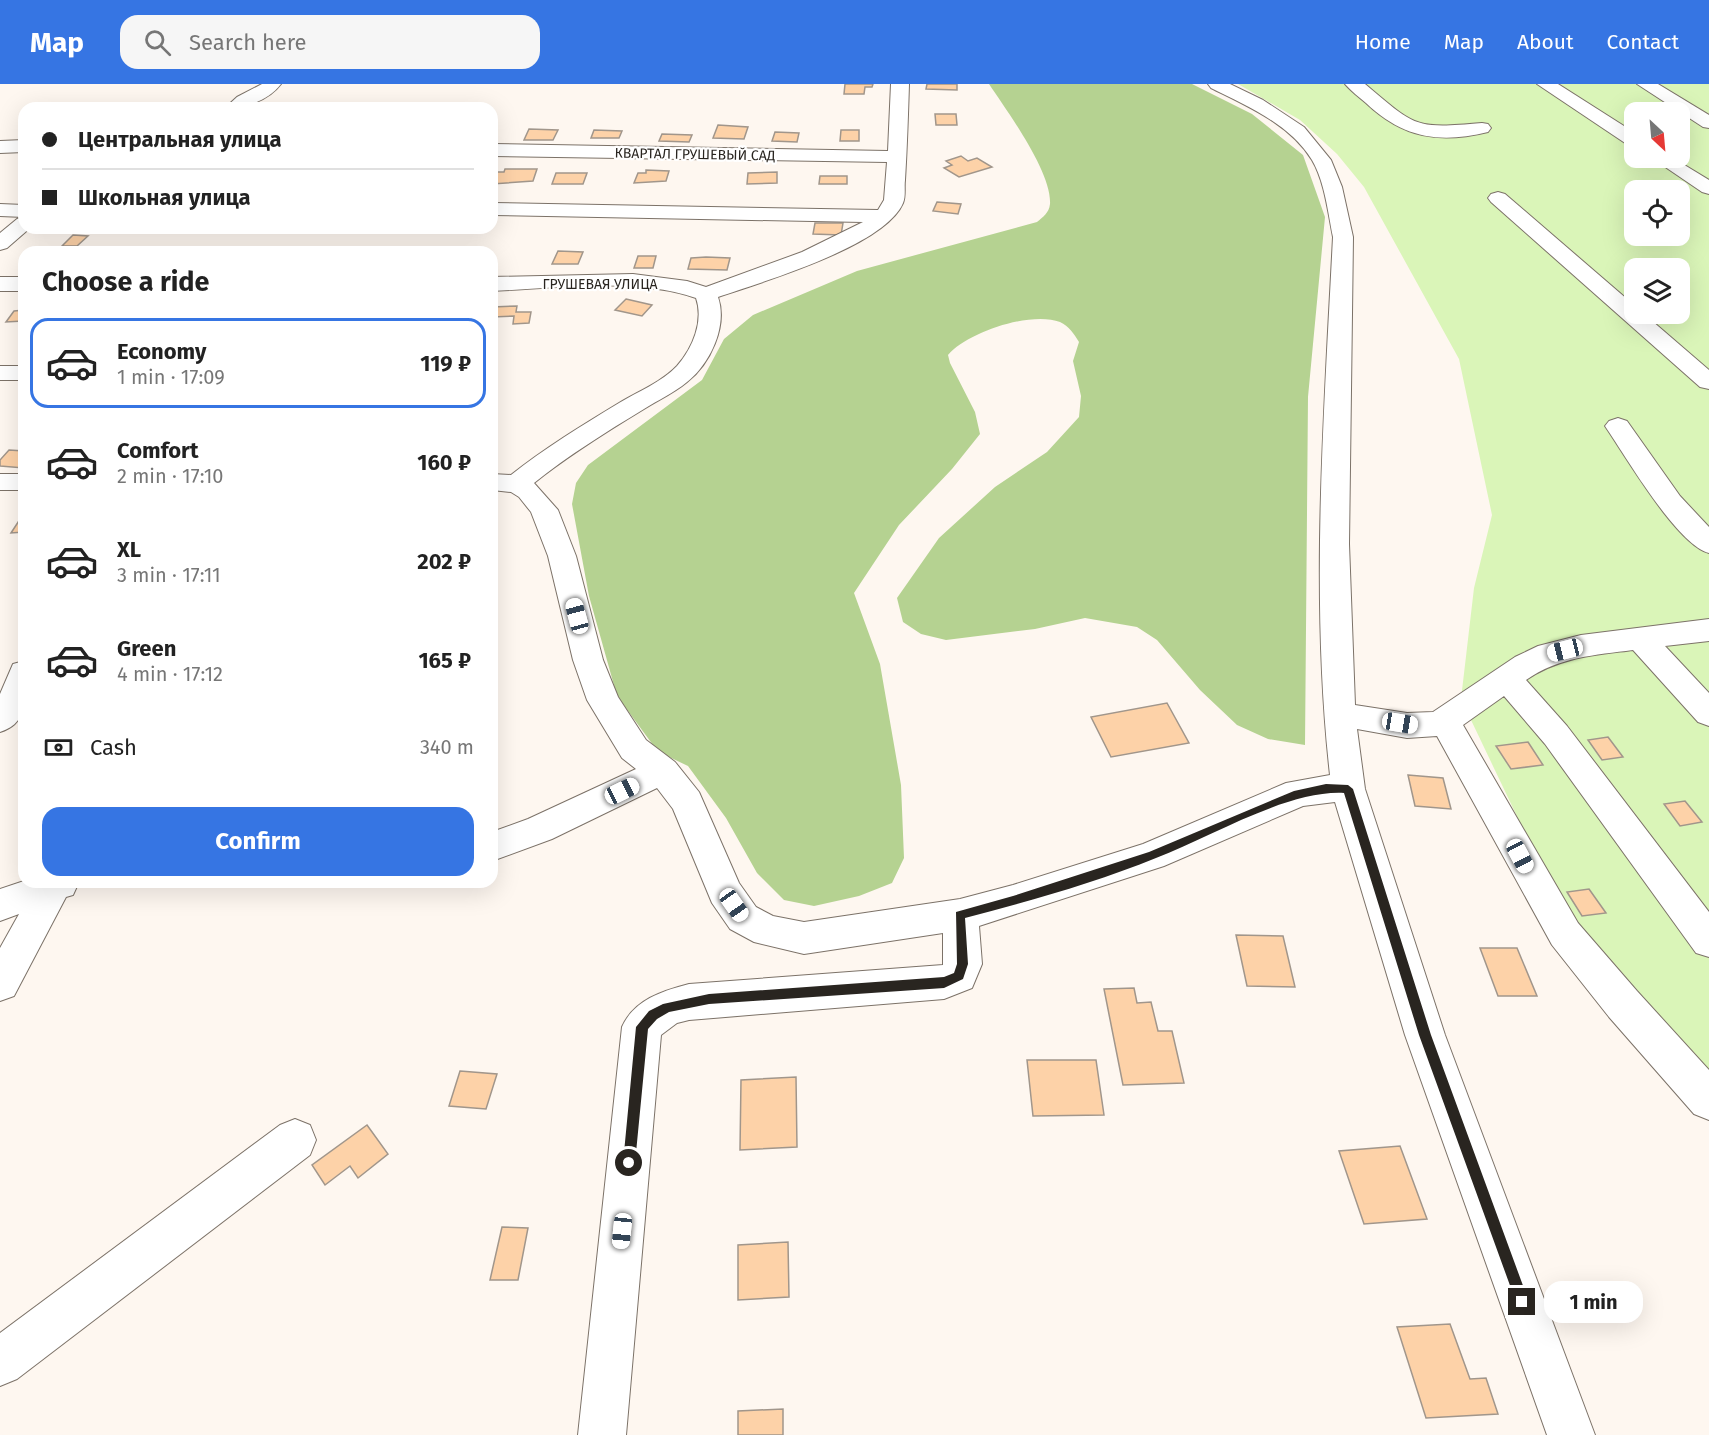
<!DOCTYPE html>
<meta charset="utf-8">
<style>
body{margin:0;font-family:"Fira Sans",sans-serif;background:#f6f6f6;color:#222;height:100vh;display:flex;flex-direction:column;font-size:22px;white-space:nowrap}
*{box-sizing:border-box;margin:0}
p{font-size:20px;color:#767676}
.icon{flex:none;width:33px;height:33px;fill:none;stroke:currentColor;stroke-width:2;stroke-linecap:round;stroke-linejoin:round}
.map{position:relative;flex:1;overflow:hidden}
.drawer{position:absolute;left:18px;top:162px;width:480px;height:642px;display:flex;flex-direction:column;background:#fff;border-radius:18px;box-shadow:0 6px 24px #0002}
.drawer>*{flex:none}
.banner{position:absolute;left:18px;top:18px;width:480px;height:132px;border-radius:18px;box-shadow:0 6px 24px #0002;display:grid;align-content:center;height:132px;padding:0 24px;background:#fff}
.needle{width:39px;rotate:154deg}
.tools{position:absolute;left:1624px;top:18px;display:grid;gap:12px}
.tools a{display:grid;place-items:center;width:66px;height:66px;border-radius:12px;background:#fff;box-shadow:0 6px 24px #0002;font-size:30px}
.end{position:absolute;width:27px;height:27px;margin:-14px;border:8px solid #292520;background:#fff;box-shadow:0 0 0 3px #fff}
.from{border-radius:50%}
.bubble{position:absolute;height:42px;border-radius:18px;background:#fff;box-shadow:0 6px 24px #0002;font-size:20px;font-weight:700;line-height:42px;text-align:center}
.car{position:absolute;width:18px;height:36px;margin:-18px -9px;border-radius:8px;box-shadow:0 0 4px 2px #0007;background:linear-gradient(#fff 24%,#345 0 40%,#fff 0 76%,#345 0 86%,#fff 0)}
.banner b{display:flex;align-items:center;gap:21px;height:57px;font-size:22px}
.banner b+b{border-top:2px solid #e0e0e0}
.banner i{width:15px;height:15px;background:#222}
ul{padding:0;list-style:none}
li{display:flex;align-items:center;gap:18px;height:90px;margin:0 12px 9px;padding:0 12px;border:3px solid transparent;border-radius:18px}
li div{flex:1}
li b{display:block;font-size:22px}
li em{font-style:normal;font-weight:700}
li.current{border-color:#3675e3}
li>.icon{width:54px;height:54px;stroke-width:1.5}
h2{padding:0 24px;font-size:27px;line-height:72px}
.pay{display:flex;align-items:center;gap:15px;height:66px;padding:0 24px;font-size:22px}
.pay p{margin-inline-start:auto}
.primary-button{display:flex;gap:12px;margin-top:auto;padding:12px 24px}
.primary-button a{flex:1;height:69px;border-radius:18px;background:#3675e3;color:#fff;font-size:24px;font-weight:700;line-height:69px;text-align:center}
header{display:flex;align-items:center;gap:36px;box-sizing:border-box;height:84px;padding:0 30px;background:#3675e3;color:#fff}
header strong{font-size:28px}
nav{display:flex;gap:33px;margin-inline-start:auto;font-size:21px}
.search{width:420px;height:54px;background:#f6f6f6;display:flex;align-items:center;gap:15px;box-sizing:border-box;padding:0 21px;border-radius:18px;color:#767676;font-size:22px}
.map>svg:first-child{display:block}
.green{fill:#daf5b8;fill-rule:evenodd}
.forest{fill:#b5d291}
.building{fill:#fdd2a8;stroke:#a1968b;stroke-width:1.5}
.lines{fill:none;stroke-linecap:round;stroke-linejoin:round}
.minor-casing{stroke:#7c7268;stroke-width:2}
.minor{fill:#fff;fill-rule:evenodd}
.route{fill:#292520}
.labels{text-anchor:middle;stroke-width:4.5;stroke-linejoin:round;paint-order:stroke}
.far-street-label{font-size:14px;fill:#292520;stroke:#fff}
</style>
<header>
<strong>Map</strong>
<div class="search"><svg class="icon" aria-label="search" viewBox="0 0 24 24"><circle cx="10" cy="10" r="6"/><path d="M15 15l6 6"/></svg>Search here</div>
<nav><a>Home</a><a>Map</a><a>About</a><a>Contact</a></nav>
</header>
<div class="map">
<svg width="1709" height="1351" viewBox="0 0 1709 1351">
<rect width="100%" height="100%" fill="#fef7f0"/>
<path class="green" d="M1238,0H1709V998L1554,810L1461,615L1474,504L1492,431L1459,275L1364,103L1337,70L1300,36ZM1635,28H1680V74H1635ZM1635,106H1680V152H1635ZM1635,184H1680V230H1635Z"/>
<path class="forest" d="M989,0H1192L1252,30L1303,71L1325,133L1308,313L1305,661L1268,655L1237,641L1200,606L1157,556L1137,543L1085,534L1035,545L946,556L921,550L903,538L897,514L939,454L995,403L1047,368L1079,333L1081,312L1073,277L1079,258C1074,250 1069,242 1060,238C1031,227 968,248 948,271L950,279L975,328L980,350L952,385L899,441L854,509L880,580L901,701L904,774L892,799L859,812L814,822L784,816L757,789L726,734L688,682L665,671L653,661L617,612L589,512L572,420L576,399L588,381L702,296L724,255L753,231L857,187L1037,138C1043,133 1049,129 1050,120C1052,88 1007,27 989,0Z"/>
<g class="building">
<path d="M845,0H873L872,3H865L864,10H844Z"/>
<path d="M927,0H957V6L926,5Z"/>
<path d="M935,30H956L957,41H936Z"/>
<path d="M718,41L748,43L744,55L713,54Z"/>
<path d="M529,45L558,46L553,56H524Z"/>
<path d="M594,46L622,47L619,54H591Z"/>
<path d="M841,46H859V57H840Z"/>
<path d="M775,48L799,49L797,58L772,57Z"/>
<path d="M662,50L692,51L689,58L659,57Z"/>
<path d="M961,72L968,77L977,74L992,83L959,93L944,84L952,81L946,77Z"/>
<path d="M505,85H537L533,97L492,100L494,88H504Z"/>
<path d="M646,86L669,87L666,97L634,99L638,89H646Z"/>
<path d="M777,88V99L747,100L748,89Z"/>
<path d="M556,89H587L583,100H552Z"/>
<path d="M820,92H847V100H819Z"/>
<path d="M937,118L961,120L958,130L933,127Z"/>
<path d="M815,139H843L841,151L813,150Z"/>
<path d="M73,151L88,152L77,162H62Z"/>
<path d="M558,167L583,168L578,180H552Z"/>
<path d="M638,172H656L653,184H634Z"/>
<path d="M691,174L706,173L730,174L727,186L688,185Z"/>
<path d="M626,215L652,221L642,232L615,226Z"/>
<path d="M517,222L516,228H531L529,239L513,240L514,232L492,233V223Z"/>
<path d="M24,226L23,237L6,238L14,227Z"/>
<path d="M9,366L24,367V384L0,382V376Z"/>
<path d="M24,429V448L11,449Z"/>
<path d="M1167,619L1189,659L1111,673L1091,633Z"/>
<path d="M1608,653L1623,673L1602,676L1588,656Z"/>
<path d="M1528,658L1543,681L1511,685L1496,662Z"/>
<path d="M1408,691L1443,694L1451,725L1415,722Z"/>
<path d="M1685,717L1702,738L1680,742L1664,720Z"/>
<path d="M1589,805L1606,829L1582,832L1567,808Z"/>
<path d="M1236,851L1283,852L1295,903L1247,902Z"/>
<path d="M1480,864H1517L1537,912H1498Z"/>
<path d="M1134,904L1137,919L1151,918L1158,947H1172L1184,999L1123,1001L1104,905Z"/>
<path d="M1027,976H1096L1104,1031L1033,1032Z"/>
<path d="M460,987L497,990L486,1025L449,1022Z"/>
<path d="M796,993L797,1063L740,1066L741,996Z"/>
<path d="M367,1041L388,1070L358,1094L350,1082L325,1101L312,1081Z"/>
<path d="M1400,1062L1427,1135L1364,1140L1339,1067Z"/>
<path d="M502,1143L528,1144L518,1196H490Z"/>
<path d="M788,1158L789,1213L738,1216V1161Z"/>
<path d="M1450,1240L1470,1295L1486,1294L1498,1330L1426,1334L1397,1243Z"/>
<path d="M783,1325V1351H738V1327Z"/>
</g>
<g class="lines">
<defs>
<g id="minor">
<path d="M262,0H281C268,17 245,24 225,24L237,13Z"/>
<path d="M891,0H909C908,32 907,64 905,96C904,103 906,112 903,119C885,162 762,198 718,213C728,242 710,280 687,298C674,309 658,316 644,325C606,348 569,371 534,399L558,426L576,472L603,576L618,613L646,656L675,678L699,708L739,799L756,823L773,832L804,838L960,815L1013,801L1143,760L1286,699L1330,691C1310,513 1324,331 1333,153C1328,129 1325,98 1312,76C1290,40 1247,22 1211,4L1208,0H1230L1263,16L1304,43L1331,76L1342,103L1353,153L1349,460L1355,621L1407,629L1433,628L1515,573L1538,562L1581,551L1709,535V557L1665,562L1709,609V642L1698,638L1633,566C1595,571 1559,573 1526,596L1567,642L1709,828V873L1696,869L1545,660L1504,612L1463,641L1578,839L1637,907L1709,986V1036L1694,1030L1609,933L1552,861L1437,652L1407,654L1357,645L1365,705L1445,951L1595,1351H1547L1405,951L1335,718L1303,722L1164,782L979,842L982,880L972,904L944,915L689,936L677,939L661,951L626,1351H578L622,943C634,916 662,907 689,900L943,881V849L804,870L754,858L730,845L712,819L673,725L657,704L552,755L492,777V748L528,735L636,685L622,674L587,616L573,576L548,472L531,428L519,413L511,408L492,406V390L511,391C545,364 581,342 619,319C637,308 662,298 677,282C693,264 704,237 696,214C636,193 556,204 492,207V193L633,190L687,197L706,203L802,168L863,138L492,131V119L878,126L884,116L887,78L492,72V60L888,67Z"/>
<path d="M1345,0H1365C1416,43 1414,45 1482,39L1488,40L1491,44L1488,48C1439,60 1403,54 1366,19C1359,13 1351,7 1345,0Z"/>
<path d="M1537,0H1558L1635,49V63L1628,61Z"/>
<path d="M1637,0H1658L1709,31V44L1703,43Z"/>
<path d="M24,56V68L0,69V57Z"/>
<path d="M1652,74H1673L1709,96V110L1702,108Z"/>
<path d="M1498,108L1505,110L1635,222V230H1644L1709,286V305L1700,303L1491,118L1488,114L1491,110Z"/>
<path d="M0,120L24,121V144H30L7,164L0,166V149L17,135L24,133L0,132Z"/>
<rect x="0" y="193" width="24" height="14"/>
<rect x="0" y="282" width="24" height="14"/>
<path d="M1618,334L1627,337L1680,412L1709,443V469C1677,461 1625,371 1605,342L1609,337Z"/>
<rect x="0" y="390" width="24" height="16"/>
<path d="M24,577C24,605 33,638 0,648V610L13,580Z"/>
<path d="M24,797L77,798L78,800L73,811L66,813L14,912L0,917V864L19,830L0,837V805Z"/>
<path d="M295,1035L310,1041L316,1056L310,1071L17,1295L0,1302V1249L280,1041Z"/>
</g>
</defs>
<use href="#minor" class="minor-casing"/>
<use href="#minor" class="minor"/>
</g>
<path class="route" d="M1326,700L1348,701L1353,705L1431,951L1529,1218L1527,1222L1522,1224L1518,1222L1516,1218L1419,951L1344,709C1287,706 1211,753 1156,774C1095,799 1029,817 965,834L968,880L963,895L944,904L709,920L669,928L657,935L648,945L635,1079L633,1084L629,1085L624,1084L623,1079L636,943L649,927L663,920L709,910L944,893L954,889L957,880L956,828L1013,812L1149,768L1294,707Z"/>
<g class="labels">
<g class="far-street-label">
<text transform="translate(695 70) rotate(1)" y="5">КВАРТАЛ ГРУШЕВЫЙ САД</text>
<text x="600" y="205">ГРУШЕВАЯ УЛИЦА</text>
</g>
</g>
</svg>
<div class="tools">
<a><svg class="needle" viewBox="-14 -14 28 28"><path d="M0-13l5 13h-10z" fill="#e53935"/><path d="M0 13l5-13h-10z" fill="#767676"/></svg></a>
<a><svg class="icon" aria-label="locate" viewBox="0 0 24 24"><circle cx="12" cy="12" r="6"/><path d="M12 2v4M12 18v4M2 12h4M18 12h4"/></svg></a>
<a><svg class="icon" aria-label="layers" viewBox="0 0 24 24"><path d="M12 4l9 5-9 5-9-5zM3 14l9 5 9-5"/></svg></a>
</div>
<i class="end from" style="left:629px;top:1079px"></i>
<i class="end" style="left:1522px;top:1218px"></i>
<div class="bubble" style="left:1544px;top:1197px;width:99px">1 min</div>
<i class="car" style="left:577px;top:532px;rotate:345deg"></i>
<i class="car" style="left:1565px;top:566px;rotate:256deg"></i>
<i class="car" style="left:1400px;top:639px;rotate:99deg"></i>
<i class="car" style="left:622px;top:707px;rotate:64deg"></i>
<i class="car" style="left:1520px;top:772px;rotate:152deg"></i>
<i class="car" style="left:734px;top:821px;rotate:145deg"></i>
<i class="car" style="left:622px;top:1147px;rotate:186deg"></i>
<div class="banner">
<b><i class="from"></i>Центральная улица</b>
<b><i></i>Школьная улица</b>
</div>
<section class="drawer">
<h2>Choose a ride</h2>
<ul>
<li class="current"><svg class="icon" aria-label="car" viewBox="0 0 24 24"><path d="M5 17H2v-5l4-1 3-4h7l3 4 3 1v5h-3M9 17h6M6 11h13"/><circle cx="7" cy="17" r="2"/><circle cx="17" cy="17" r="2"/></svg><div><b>Economy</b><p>1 min · 17:09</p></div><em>119 ₽</em></li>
<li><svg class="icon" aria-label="car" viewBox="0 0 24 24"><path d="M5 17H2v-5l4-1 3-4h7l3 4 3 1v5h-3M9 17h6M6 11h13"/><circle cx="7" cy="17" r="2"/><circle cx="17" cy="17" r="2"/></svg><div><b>Comfort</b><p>2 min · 17:10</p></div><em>160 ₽</em></li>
<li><svg class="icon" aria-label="car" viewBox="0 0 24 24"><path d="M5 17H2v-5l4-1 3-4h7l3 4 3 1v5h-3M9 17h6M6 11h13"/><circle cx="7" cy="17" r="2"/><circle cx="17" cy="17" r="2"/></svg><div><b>XL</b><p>3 min · 17:11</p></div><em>202 ₽</em></li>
<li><svg class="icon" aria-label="car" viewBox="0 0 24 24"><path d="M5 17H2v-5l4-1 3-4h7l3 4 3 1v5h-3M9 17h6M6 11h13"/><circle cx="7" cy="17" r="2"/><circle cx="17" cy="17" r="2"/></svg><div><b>Green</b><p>4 min · 17:12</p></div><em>165 ₽</em></li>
</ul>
<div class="pay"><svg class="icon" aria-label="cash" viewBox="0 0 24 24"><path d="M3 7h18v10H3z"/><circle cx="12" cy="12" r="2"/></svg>Cash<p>340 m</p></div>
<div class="primary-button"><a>Confirm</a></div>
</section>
</div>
